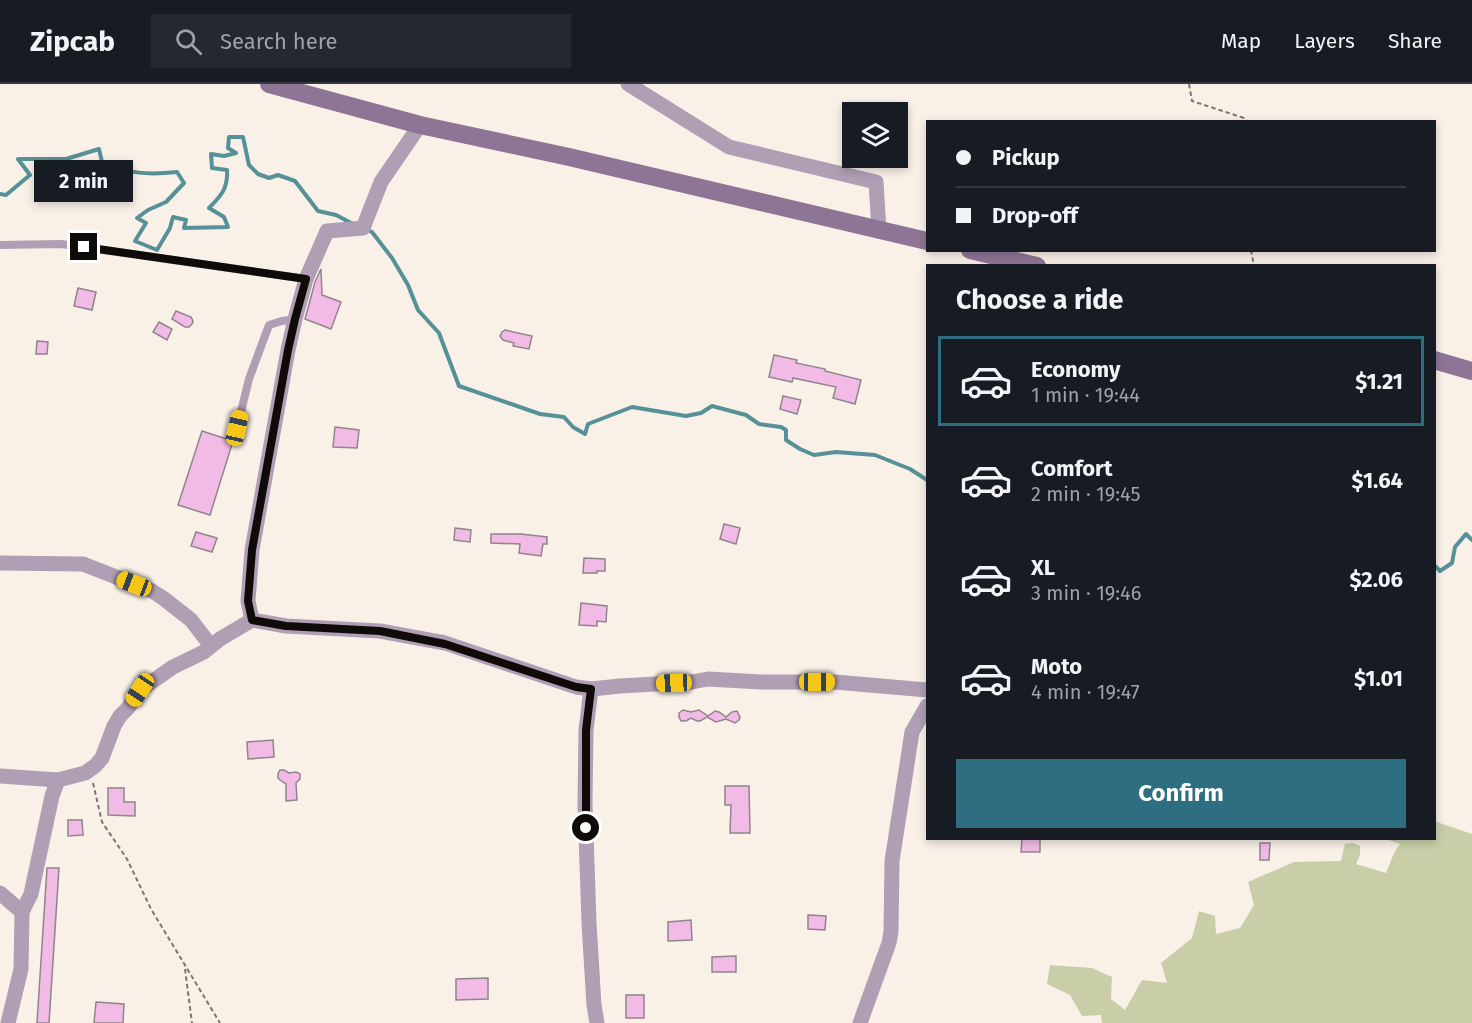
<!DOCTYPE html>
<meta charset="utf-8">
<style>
body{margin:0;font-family:"Fira Sans",sans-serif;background:#242831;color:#f1f3f6;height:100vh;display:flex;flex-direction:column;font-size:22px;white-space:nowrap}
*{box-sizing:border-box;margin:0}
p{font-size:20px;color:#9ea1a6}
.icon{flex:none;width:33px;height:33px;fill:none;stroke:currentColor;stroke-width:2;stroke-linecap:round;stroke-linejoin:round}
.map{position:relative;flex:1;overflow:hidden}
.panel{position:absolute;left:926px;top:180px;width:510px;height:576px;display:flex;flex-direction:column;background:#171b24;border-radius:0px;box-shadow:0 3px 9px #0003}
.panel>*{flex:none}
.hud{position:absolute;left:926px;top:36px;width:510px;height:132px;border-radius:0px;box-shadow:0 3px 9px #0003;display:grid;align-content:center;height:132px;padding:0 30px;background:#171b24}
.tools{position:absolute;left:842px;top:18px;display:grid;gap:12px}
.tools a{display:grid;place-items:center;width:66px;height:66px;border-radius:0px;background:#171b24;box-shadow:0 3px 9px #0003;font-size:30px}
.end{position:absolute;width:27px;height:27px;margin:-14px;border:8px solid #0e0b08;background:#fff;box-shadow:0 0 0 3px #fff}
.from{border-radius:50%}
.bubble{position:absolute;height:42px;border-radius:0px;background:#171b24;box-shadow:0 3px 9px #0003;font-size:20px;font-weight:700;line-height:42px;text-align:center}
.car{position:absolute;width:18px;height:36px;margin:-18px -9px;border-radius:8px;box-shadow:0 0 4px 2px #0007;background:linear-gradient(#f5c518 24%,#345 0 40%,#f5c518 0 76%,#345 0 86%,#f5c518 0)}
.hud b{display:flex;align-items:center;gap:21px;height:57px;font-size:22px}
.hud b+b{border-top:2px solid #363941}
.hud i{width:15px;height:15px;background:#f1f3f6}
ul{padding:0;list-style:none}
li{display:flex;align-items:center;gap:18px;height:90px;margin:0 12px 9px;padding:0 18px;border:3px solid transparent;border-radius:0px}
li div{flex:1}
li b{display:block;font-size:22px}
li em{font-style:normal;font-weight:700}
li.selected{border-color:#2d6e81}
li>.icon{width:54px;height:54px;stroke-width:1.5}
h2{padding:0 30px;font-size:27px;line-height:72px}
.action{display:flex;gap:12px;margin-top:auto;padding:12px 30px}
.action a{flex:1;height:69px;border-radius:0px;background:#2d6e81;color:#fff;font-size:24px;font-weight:700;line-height:69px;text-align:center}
header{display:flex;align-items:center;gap:36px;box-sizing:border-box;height:84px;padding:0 30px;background:#171b24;border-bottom:2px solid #363941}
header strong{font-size:28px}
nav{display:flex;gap:33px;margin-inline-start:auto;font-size:21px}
.search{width:420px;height:54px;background:#242831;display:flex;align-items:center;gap:15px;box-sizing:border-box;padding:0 21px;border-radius:0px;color:#9ea1a6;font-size:22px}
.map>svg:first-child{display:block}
.green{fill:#c9cea9}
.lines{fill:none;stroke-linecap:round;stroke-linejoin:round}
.stream{stroke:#569198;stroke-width:4}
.building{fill:#f2bbe6;stroke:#8f858c;stroke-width:1.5}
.path{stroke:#7c7670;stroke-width:2;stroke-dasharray:4.5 3;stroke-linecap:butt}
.service{stroke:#b09eb4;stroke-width:8}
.minor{stroke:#b09eb4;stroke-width:15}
.secondary{stroke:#8f7595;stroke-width:18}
.route{stroke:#0e0b08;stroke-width:8}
</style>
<header>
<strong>Zipcab</strong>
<div class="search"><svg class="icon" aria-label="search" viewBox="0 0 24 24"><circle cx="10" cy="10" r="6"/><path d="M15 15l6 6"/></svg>Search here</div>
<nav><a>Map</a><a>Layers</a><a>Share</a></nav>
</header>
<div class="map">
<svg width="1472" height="939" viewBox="0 0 1472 939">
<rect width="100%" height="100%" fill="#f9f0e7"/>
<path class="green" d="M1434,737L1472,750V939H1102L1101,931L1082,932L1070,911L1047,900L1050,881L1092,884L1112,893L1111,915L1125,926L1142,896L1167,899L1161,879L1192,854L1199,827L1215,832L1216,850L1240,844L1254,821L1248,798L1294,778L1341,777L1343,768L1345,760L1353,759L1360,762V771L1356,780L1386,789L1394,769L1400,760L1386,755L1434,754Z"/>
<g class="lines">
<g class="stream">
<path d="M0,110L6,111L30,91L18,75H66L99,65L102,78C129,90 148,91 177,88L184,99L166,118L148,126L137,134L146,139L135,157L157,166L170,144L173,133L186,136L184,144L228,143L224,133L209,124C222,111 228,104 227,86L212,84L211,70L224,72L236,69L228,64L229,53H243L249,81L258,90L269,94L278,91L295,97L318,127L336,131L353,140"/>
<path d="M365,145L372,148L392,174L408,201L418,226L439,249L459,302L540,330L564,333L573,343L585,350L588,340L632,323L686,332L701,329L712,322L746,331L759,340L781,343L786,346V356L800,365L814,371L836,368L875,371L910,385L927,396"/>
<path d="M1434,481L1440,487L1452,479L1455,463L1466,450L1472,456"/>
</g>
</g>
<g class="building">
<path d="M321,185L322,211L341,218L331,245L305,235L315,198Z"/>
<path d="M78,204L96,208L92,226L74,222Z"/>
<path d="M176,227L191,233L193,237L192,240L189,243H185L172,235Z"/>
<path d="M159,238L172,245L167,256L153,248Z"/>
<path d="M505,246L532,252L529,265L513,262L514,259L503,256L500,252L502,248Z"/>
<path d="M37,257L48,258L47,270H36Z"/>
<path d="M774,271L797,276L796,279L825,285V287L861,296L855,320L833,314L836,303L793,294L792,298L769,293Z"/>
<path d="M783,312L801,316L797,330L780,325Z"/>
<path d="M335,343L359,346L357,364L333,363Z"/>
<path d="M202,347L233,357L210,431L178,421Z"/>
<path d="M724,440L740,444L736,460L720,455Z"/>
<path d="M455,444L471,446L470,458L454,456Z"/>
<path d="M196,448L217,454L212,468L191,462Z"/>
<path d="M491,450H521L547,453V460H543L541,472L519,469L520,460L491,459Z"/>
<path d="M584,474L605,475V487H597V489H583Z"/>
<path d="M581,519L607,522L606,538L597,537V542L579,541Z"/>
<path d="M683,626L691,628L699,626L708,632L715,627L719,628L726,633L732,628L737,627L740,633L739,636L735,639L726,635L716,638L707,633L700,637H697L691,634L686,637H681L679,633V629Z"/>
<path d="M273,656L274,673L248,675L247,658Z"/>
<path d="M280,686H284L289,689L296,688L300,690V695L296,699L297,716L286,717V700L280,696L278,694V690Z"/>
<path d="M725,702H749L750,749H730L731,721H725Z"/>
<path d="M108,704H124V718H135V732L108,731Z"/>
<path d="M68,736H82L83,751L68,752Z"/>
<path d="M1022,754H1040V768H1021Z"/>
<path d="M1260,759H1270L1269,776H1260Z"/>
<path d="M47,784H59L49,939H37Z"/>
<path d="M808,831L826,832L825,846L808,845Z"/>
<path d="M691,836L692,856L668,857V838Z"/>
<path d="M736,872V888H712V873Z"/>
<path d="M488,894V915L456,916V895Z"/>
<rect x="626" y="911" width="18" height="23"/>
<path d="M96,918L124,920L123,939H94Z"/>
</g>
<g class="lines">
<g class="path">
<path d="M1189,0L1192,17L1244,34V38"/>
<path d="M1251,166L1254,182"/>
<path d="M93,699L102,738L127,775L151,825L220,939"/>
<path d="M185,885L192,939"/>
</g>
<g class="service">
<path d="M0,161L61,160L306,195"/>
<path d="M237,344L249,295L269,241L282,237L295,235"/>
</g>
<g class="minor">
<path d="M628,0L729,63L876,98L879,147"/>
<path d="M0,479L83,480L152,507L163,514L191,536L211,562"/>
<path d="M252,536L248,517L252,466L288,266L295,235L306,195L327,147L363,144L381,98L420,41"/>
<path d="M591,605L586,646L585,720L589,839L594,921L597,939"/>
<path d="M0,692L58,696L85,689L95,682L102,674L114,642L120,632L128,624L140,606L173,583L204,568L220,555L252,536L286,542L380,547L445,559L576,603L591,605L620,602L692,598L708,595L761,598H835L927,606"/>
<path d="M0,809L22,828"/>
<path d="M8,939L21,885L22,828L31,810L52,712L58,696"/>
<path d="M860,939L889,859L891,848L892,777L912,648L927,622"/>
</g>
<g class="secondary">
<path d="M269,0L420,41L569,73L927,157"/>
<path d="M970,166L1037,182"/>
<path d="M1434,276L1472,287"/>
</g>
</g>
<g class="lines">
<path class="route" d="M84,163L306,195L295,235L288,266L252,466L248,517L252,536L286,542L380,547L445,560L576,603L591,605L586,646V744"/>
</g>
</svg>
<div class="tools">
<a><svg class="icon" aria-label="layers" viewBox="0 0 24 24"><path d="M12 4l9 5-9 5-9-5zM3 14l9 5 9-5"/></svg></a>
</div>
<i class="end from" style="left:586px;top:744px"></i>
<i class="end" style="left:84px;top:163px"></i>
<div class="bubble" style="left:34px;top:76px;width:99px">2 min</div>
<i class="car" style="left:237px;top:344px;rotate:13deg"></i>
<i class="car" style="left:134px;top:500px;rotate:291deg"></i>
<i class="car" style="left:817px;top:598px;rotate:90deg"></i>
<i class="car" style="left:674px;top:599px;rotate:268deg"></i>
<i class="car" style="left:140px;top:606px;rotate:214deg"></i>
<div class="hud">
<b><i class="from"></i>Pickup</b>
<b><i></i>Drop-off</b>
</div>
<section class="panel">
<h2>Choose a ride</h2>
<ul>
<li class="selected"><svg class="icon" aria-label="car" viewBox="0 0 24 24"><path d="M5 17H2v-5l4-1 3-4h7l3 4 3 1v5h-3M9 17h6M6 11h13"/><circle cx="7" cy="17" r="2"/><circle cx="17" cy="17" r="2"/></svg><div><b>Economy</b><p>1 min · 19:44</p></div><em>$1.21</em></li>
<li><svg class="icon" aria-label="car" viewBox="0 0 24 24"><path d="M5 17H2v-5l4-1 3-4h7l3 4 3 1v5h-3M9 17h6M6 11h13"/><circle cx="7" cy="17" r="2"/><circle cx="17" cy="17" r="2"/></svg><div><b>Comfort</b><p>2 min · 19:45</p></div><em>$1.64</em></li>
<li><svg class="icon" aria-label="car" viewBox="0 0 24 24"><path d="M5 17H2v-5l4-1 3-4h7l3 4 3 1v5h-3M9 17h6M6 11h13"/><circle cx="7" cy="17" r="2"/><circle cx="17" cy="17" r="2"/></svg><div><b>XL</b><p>3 min · 19:46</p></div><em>$2.06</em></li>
<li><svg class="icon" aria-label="car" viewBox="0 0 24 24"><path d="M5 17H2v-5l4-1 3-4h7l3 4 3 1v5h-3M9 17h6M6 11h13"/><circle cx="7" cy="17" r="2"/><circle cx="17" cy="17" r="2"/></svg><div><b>Moto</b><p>4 min · 19:47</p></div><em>$1.01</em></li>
</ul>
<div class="action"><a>Confirm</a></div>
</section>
</div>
